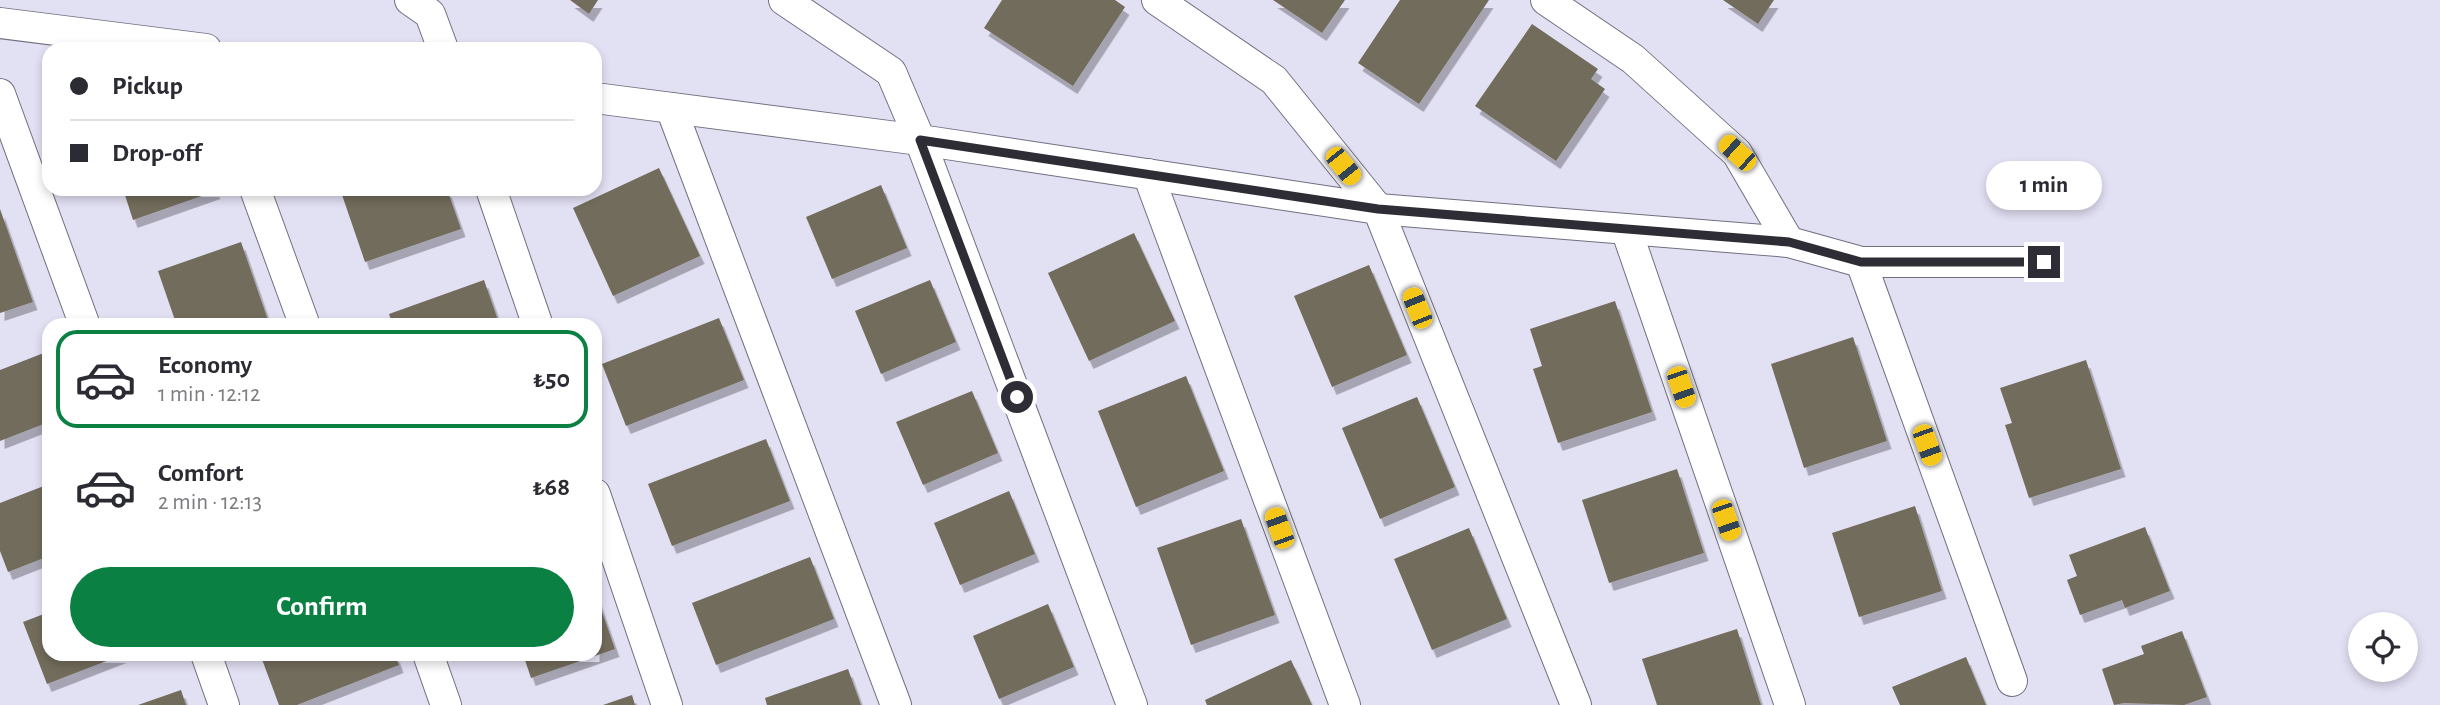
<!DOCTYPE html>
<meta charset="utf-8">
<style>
body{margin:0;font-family:"Alegreya Sans",sans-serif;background:#f7f7f7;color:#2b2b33;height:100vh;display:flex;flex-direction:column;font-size:26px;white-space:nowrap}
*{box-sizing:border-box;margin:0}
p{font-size:23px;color:#7c7c81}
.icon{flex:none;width:38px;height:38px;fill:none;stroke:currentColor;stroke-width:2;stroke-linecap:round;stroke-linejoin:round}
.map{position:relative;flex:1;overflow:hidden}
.panel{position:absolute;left:42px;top:318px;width:560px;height:343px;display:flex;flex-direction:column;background:#fff;border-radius:21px;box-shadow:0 4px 10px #0003}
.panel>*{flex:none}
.hud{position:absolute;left:42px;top:42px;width:560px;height:154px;border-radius:21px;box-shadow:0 4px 10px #0003;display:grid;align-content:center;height:154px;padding:0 28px;background:#fff}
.fabs{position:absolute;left:2348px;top:612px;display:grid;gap:14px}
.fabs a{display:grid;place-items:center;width:70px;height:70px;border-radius:50%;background:#fff;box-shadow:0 4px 10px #0003;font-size:35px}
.end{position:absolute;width:32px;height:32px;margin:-16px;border:9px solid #2e2d35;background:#fff;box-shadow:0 0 0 4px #fff}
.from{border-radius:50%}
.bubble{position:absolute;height:49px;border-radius:24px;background:#fff;box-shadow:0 4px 10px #0003;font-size:23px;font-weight:700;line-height:49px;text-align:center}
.car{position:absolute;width:21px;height:42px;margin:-21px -10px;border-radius:9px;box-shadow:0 0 5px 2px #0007;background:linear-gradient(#f5c518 24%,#345 0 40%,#f5c518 0 76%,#345 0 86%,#f5c518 0)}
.hud b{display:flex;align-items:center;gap:24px;height:66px;font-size:26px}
.hud b+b{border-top:2px solid #e1e1e2}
.hud i{width:18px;height:18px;background:#2b2b33}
ul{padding:12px 0 0;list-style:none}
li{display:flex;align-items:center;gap:21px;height:98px;margin:0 14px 10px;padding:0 14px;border:4px solid transparent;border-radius:21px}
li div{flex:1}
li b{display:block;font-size:26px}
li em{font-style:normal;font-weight:700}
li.on{border-color:#0b8043}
li>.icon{width:63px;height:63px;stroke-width:1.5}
.action{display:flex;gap:14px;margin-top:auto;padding:14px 28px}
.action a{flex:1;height:80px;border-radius:42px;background:#0b8043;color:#fff;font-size:28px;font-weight:700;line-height:80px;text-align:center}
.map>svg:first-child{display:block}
.building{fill:#726c5b;filter:url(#shadow)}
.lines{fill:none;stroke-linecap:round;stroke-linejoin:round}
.minor-casing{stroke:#716f80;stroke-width:32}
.minor{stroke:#fff;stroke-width:30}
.route{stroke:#2e2d35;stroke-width:9}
</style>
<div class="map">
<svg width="2440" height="705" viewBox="0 0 2440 705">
<defs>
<filter id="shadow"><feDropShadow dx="4.5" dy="8" stdDeviation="0" flood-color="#0004"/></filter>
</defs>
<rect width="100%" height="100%" fill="#e2e0f3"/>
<g class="building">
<path d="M570,0H598L589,14Z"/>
<path d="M1002,0H1115L1125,7L1073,86L984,28Z"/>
<path d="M1273,0H1345L1322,33Z"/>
<path d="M1400,0H1489L1419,104L1358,63Z"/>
<path d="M1723,0H1774L1758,24Z"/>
<path d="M1532,24L1598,69L1591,79L1605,89L1556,161L1475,106Z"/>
<path d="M659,168L700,256L613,296L573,208Z"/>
<path d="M881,185L907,248L832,279L806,217Z"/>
<path d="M123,189H215L216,191L133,220Z"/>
<path d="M340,189H447L461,229L365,262Z"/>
<path d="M0,209L33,302L0,313Z"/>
<path d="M1134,233L1175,321L1089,361L1048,273Z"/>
<path d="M241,242L270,326H177L158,271Z"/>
<path d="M1369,265L1407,355L1332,387L1294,296Z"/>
<path d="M484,280L500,326H393L389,314Z"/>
<path d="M930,280L956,342L881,374L855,311Z"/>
<path d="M1615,301L1652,412L1558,443L1533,369L1542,366L1530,329Z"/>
<path d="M719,318L744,380L626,426L602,364Z"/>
<path d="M1853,337L1887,441L1804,468L1771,364Z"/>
<path d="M49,351V422L0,441V370Z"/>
<path d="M2086,360L2121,469L2029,498L2005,425L2012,423L2000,388Z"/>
<path d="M1186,376L1224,471L1136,507L1098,411Z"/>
<path d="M972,391L998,453L923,485L896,422Z"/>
<path d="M1417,397L1455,487L1380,519L1342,428Z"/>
<path d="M766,439L790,501L672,546L648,484Z"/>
<path d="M1677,469L1704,553L1609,583L1582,500Z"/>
<path d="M49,484V556L8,572L0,551V503Z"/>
<path d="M1009,491L1035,554L960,585L934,523Z"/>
<path d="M1915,506L1942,591L1859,617L1832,533Z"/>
<path d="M1241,519L1275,615L1191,645L1157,548Z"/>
<path d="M2145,527L2170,591L2125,608L2122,600L2080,615L2067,580L2077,576L2069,555Z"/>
<path d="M1469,528L1507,619L1432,650L1394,559Z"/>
<path d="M810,557L834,619L716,665L692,603Z"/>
<path d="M595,592L615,649L531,678L523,654H595Z"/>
<path d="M1048,604L1074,667L999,699L973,636Z"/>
<path d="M49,612V654L122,655L47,684L23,622Z"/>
<path d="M1737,629L1761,705H1657L1642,659Z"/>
<path d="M2182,631L2207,697L2184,705L2124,703L2114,705L2102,669L2144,654L2141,646Z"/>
<path d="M260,654H395L399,665L297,705H279Z"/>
<path d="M1966,657L1986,705H1900L1892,687Z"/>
<path d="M1291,660L1312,705H1207L1205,700Z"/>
<path d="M848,669L861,705H767L765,698Z"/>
<path d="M181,690L186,705H138Z"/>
<path d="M632,695L635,705H603Z"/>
</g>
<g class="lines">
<defs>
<g id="minor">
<path d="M410,0L430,14L443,49"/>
<path d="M784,0L891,72L920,140L1132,705"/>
<path d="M1157,0L1274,80L1378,209L1576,705"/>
<path d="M1546,0L1633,59L1737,153L1789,242"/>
<path d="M0,23L206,49"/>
<path d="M0,94L85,326"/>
<path d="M595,98L920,140L1378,209L1789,242L1861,262H2044"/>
<path d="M671,108L896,705"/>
<path d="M1148,174L1345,705"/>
<path d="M255,189L305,326"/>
<path d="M491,189L538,326"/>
<path d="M1626,229L1790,705"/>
<path d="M1861,262L2012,681"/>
<path d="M595,494L667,705"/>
<path d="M206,654L224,705"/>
<path d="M428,654L446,705"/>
</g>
</defs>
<use href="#minor" class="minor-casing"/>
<use href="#minor" class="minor"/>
</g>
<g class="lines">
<path class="route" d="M1017,397L920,140L1378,209L1789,242L1861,262H2044"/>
</g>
</svg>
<div class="fabs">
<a><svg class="icon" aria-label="locate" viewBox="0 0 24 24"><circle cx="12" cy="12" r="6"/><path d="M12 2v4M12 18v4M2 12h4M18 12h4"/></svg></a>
</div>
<i class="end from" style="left:1017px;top:397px"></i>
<i class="end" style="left:2044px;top:262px"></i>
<div class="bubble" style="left:1986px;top:161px;width:116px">1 min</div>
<i class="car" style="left:1737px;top:153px;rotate:312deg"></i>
<i class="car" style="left:1343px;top:166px;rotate:141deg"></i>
<i class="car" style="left:1417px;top:308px;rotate:338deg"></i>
<i class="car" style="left:1681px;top:387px;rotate:161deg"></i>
<i class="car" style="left:1927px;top:445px;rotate:160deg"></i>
<i class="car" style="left:1726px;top:520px;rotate:161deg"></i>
<i class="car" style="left:1279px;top:528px;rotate:340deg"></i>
<div class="hud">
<b><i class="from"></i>Pickup</b>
<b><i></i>Drop-off</b>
</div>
<section class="panel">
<ul>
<li class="on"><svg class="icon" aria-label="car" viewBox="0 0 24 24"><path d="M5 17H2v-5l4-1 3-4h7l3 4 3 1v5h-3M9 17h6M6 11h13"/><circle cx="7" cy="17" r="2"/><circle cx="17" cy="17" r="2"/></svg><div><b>Economy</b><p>1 min · 12:12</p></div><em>₺50</em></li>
<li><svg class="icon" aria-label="car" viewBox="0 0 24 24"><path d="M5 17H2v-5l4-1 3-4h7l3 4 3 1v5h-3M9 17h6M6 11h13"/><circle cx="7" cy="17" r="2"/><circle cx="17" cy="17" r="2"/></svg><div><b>Comfort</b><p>2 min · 12:13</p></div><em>₺68</em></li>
</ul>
<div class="action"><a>Confirm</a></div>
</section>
</div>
